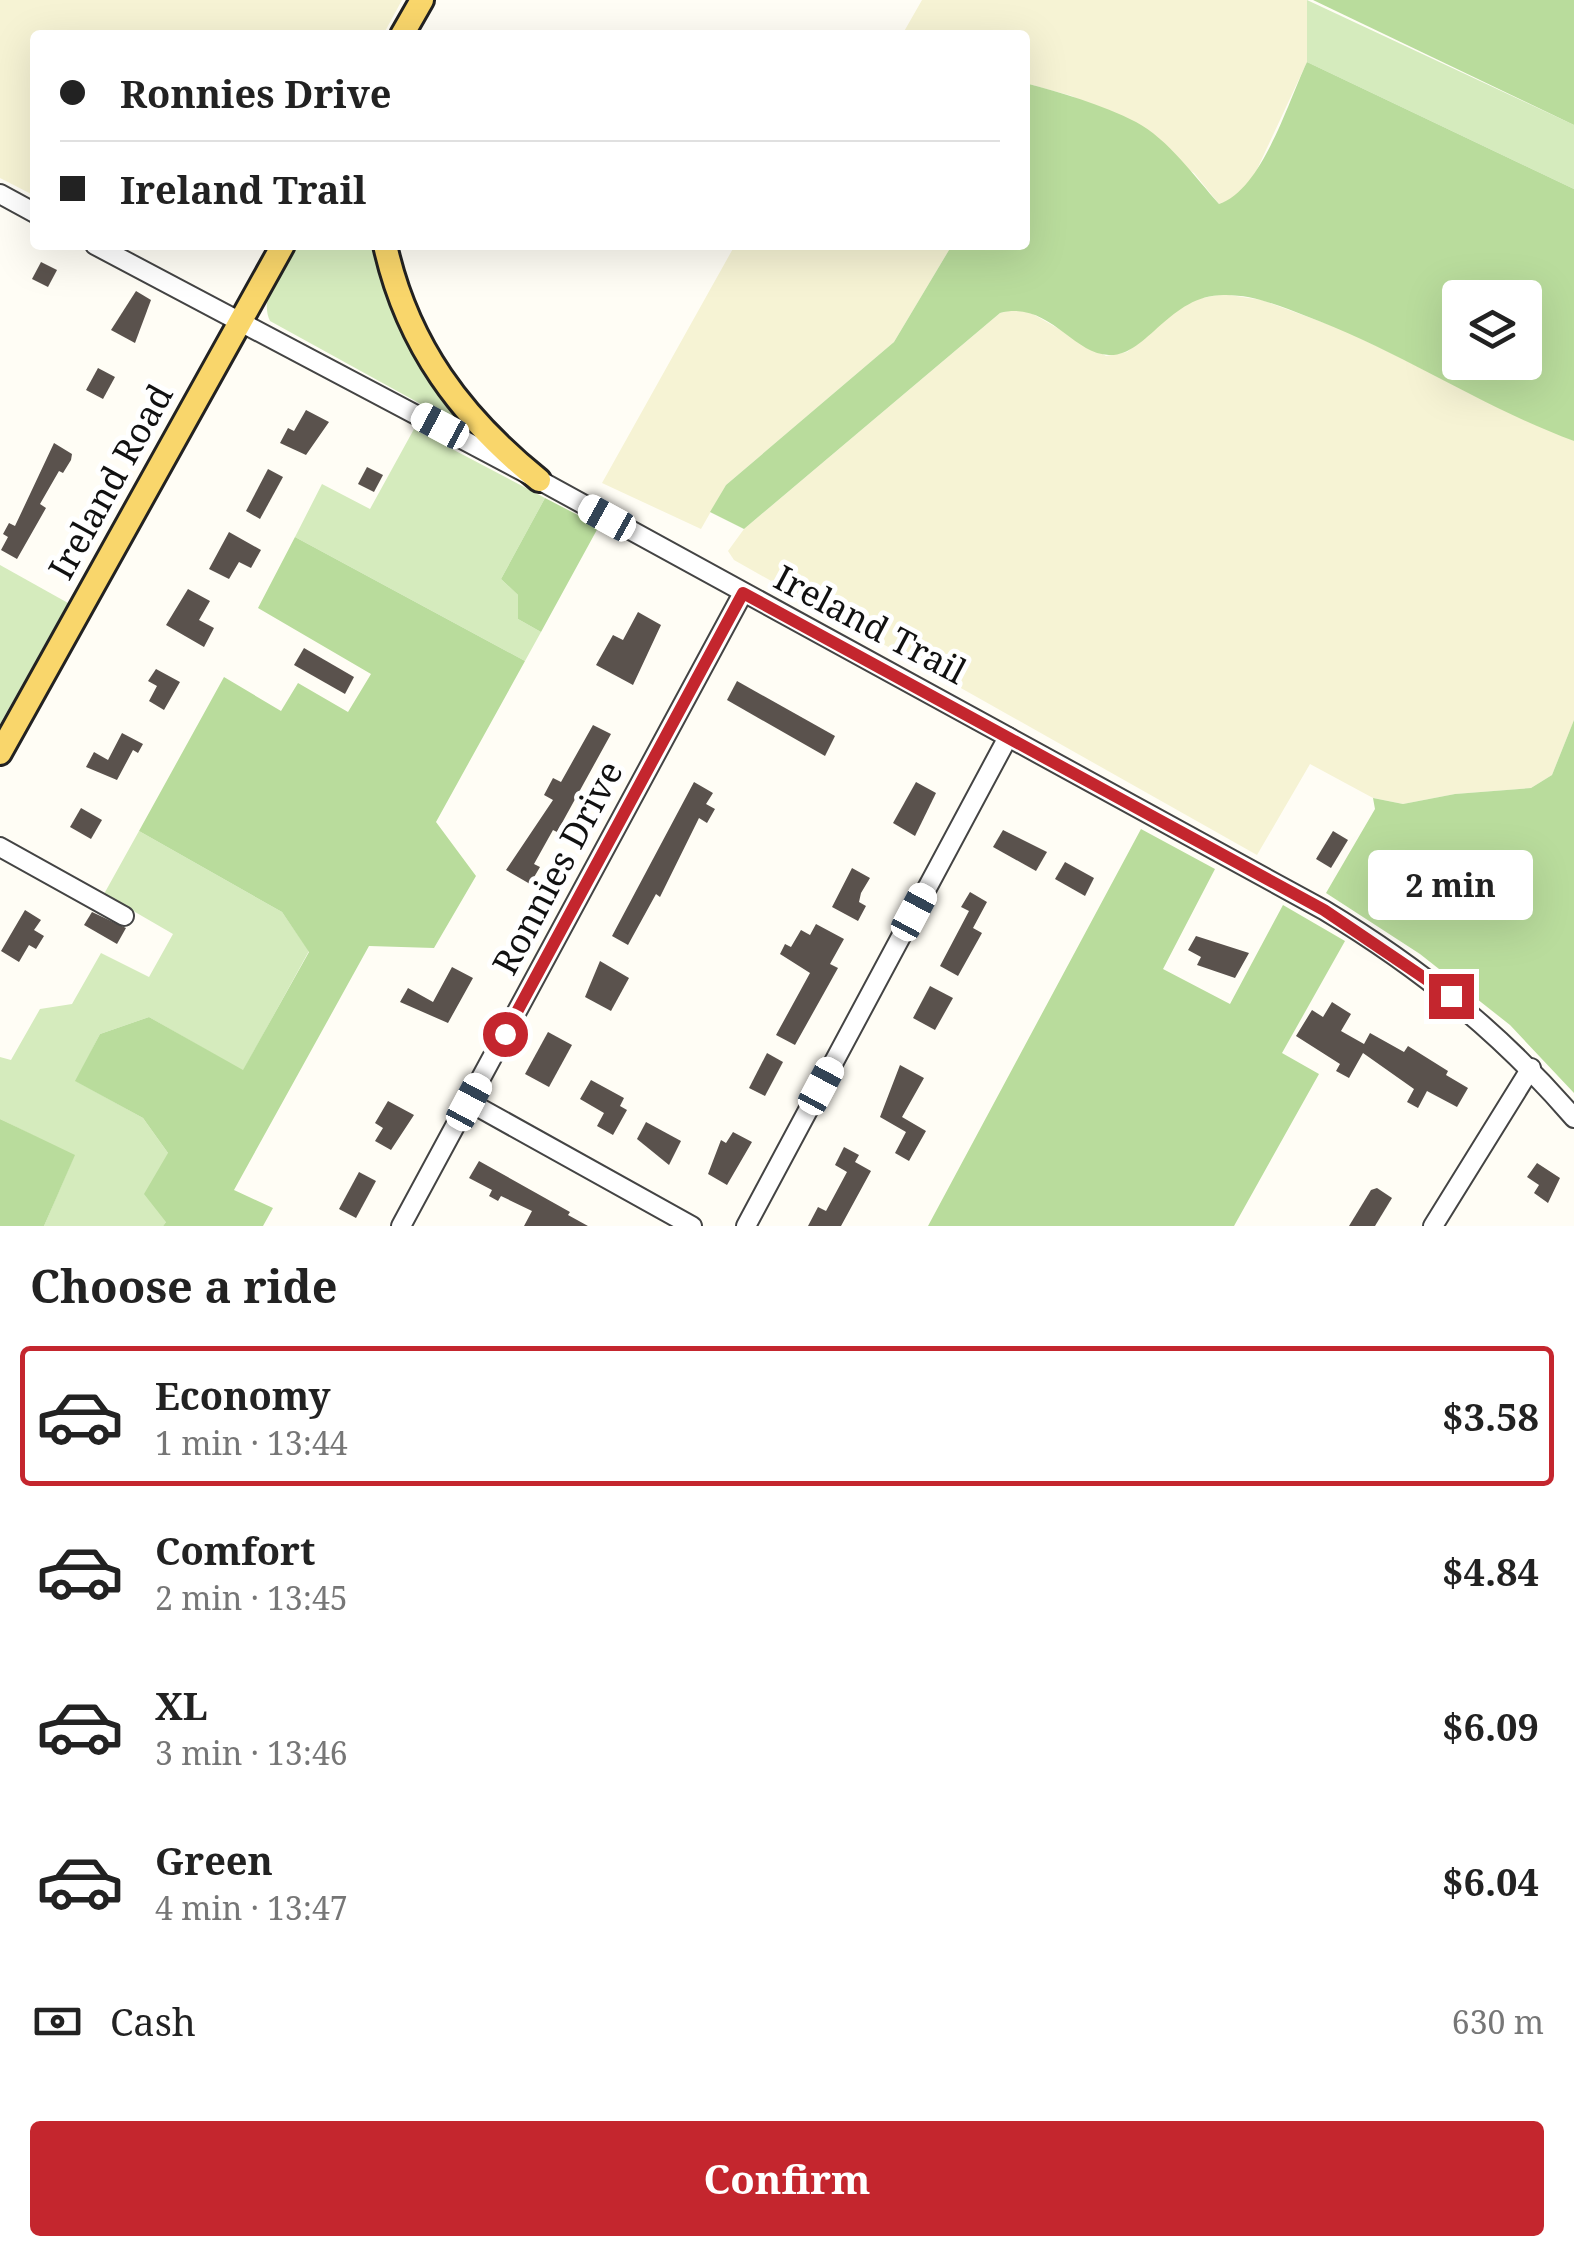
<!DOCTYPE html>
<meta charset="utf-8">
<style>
body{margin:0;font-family:"Noto Serif",serif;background:#f6f6f6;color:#222;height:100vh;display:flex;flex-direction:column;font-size:38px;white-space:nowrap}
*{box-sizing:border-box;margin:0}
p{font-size:32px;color:#767676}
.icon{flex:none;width:55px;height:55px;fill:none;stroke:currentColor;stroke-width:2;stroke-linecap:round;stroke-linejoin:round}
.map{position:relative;height:1226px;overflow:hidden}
.panel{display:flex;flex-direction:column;background:#fff;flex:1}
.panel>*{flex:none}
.top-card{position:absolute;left:30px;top:30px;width:1000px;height:220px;border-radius:10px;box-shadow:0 10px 40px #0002;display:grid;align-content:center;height:220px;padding:0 30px;background:#fff}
.fabs{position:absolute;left:1442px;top:280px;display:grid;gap:20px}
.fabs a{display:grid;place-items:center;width:100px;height:100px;border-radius:10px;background:#fff;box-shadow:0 10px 40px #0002;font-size:50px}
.end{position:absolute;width:45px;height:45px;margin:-22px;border:12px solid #c4262e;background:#fff;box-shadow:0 0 0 5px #fff}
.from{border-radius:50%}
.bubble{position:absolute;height:70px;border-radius:10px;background:#fff;box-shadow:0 10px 40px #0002;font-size:32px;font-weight:700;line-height:70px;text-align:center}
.car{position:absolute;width:30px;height:60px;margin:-30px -15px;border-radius:12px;box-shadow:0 0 8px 2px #0007;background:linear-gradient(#fff 24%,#345 0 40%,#fff 0 76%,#345 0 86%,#fff 0)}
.top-card b{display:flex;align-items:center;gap:35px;height:95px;font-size:38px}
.top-card b+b{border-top:2px solid #e0e0e0}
.top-card i{width:25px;height:25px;background:#222}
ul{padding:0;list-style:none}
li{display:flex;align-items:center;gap:30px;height:140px;margin:0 20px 15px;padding:0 10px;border:5px solid transparent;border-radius:10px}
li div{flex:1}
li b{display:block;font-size:38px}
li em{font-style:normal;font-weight:700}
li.active{border-color:#c4262e}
li>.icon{width:90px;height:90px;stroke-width:1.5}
h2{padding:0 30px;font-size:45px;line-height:120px}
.pay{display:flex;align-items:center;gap:25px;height:110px;padding:0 30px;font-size:38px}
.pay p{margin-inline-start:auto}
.cta{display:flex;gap:20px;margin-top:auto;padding:20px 30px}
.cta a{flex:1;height:115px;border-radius:10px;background:#c4262e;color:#fff;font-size:40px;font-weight:700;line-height:115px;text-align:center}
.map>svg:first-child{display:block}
.farmland{fill:#f6f3d4}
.green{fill:#d5ebbd}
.forest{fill:#b9dc9c;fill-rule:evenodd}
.building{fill:#5a524d}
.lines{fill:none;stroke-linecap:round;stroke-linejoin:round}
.minor-casing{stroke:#444;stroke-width:22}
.major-casing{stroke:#222;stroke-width:28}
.minor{stroke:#fff;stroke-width:18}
.major{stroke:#f9d66b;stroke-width:22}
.route{stroke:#c4262e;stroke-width:12}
.labels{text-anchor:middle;stroke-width:10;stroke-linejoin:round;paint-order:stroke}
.street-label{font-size:35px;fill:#111;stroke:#fff}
</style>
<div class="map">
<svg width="1574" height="1226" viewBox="0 0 1574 1226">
<rect width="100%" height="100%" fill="#fffdf5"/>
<g class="farmland">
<path d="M0,0H402L383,35H35V196L0,178Z"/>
<path d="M922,0H1307V62L1253,178L1236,198L1219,204L1194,173L1072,96L1025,83V35H902Z"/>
<path d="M735,245H952L894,342L726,485L701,529L602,483Z"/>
<path d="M1223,294L1262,300L1341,329L1574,441V720L1552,775L1531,788L1455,794L1403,804L1373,798L1310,764L1257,855L734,560L728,551L744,529L1000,313L1016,309L1033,314L1106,356L1127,352L1187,301Z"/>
</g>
<g class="green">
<path d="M1307,0L1574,125V189L1307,62Z"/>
<path d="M295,245H376L416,357L458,415L448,419L270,321C258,296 283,267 295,245Z"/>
<path d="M414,429L545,498L501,579L518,595V619L541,632L525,661L295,537L322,484L370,509Z"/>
<path d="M0,565L68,603L0,724Z"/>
<path d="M139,831L282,912L309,951L243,1071L149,1017L100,1034L76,1081L143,1118L168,1153L166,1222L163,1226H44L74,1156L0,1119V1057L11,1060L40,1009L72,1004L101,953L149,977L173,934L104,894Z"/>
</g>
<g class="forest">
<path d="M1313,0H1574V125Z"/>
<path d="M1307,62L1574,189V441C1482,407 1398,350 1306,316C1280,306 1254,295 1226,295C1170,293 1147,357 1109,355C1072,354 1048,300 1000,313L744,529L710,512L726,485L894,342L952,245H1025V83C1062,93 1101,104 1136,122C1168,139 1195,177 1219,204C1262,190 1288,102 1307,62ZM1460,298H1525V362H1460Z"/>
<path d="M545,498L599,526L541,632L518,619V595L501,579Z"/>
<path d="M295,537L525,661L436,822L476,876L434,948L369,946L234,1190L273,1208L263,1226H163L166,1222L144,1194L168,1153L143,1118L75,1081L100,1034L149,1017L243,1070L309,952L282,912L139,831L224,677L281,711L298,683L348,712L371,674L258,608Z"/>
<path d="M1574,720V1093L1510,1025L1420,954L1326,893L1375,809L1373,798L1403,804L1455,794L1531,788L1552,775Z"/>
<path d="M1141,829L1215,869L1163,969L1230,1004L1283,905L1345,941L1282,1053L1319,1074L1234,1226H928Z"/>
<path d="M0,1119L75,1155L44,1226H0Z"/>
</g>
<g class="building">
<path d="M41,262L57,270L48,287L32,279Z"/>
<path d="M136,291L151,300L135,343L111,330Z"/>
<path d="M98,368L115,377L103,399L86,390Z"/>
<path d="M306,410L329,422L306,455L280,443L288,428L294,431Z"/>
<path d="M54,443L72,454L71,460L63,473L59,471L40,504L46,508L17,559L1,550L8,537L3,534L9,523L15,526Z"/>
<path d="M367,467L383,475L374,492L358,484Z"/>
<path d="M268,469L283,477L260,519L246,511Z"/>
<path d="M229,532L261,550L251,568L239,562L229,579L209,569Z"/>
<path d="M188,589L210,601L199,620L214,628L204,647L166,625Z"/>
<path d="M638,612L661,625L633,685L596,665L613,635L623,640Z"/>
<path d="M304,648L354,677L345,694L294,665Z"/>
<path d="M156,669L180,682L164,710L149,701L157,686L148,681Z"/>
<path d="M737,681L835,736L825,756L727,700Z"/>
<path d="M593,725L611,734L557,832L553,830L534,864L540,867L530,884L506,870L553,800L544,795L553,778L561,782Z"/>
<path d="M122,733L143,744L138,753L133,750L117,780L86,767L94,752L108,760Z"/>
<path d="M694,782L713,793L706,804L715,809L707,823L699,818L660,897L656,894L628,945L612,936Z"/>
<path d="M916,782L936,793L915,836L893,823Z"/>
<path d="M81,808L102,820L91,839L70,827Z"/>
<path d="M1003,830L1047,852L1036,871L993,847Z"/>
<path d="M1333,831L1348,840L1331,868L1316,859Z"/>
<path d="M1065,862L1094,878L1085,896L1055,879Z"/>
<path d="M852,868L870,878L861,893L859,902L866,906L858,921L832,907Z"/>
<path d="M970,892L987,902L973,928L982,933L958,976L940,966L969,911L961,907Z"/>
<path d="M25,910L41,920L34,930L44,936L36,949L29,945L19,962L1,951Z"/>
<path d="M92,912L126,928L117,944L84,925Z"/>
<path d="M816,924L844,939L830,964L838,968L795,1045L776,1035L810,973L780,954L785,944L791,947L801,930L810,935Z"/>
<path d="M1196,936L1249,953L1235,978L1197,965L1201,957L1188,950Z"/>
<path d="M600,961L629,978L611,1011L585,997Z"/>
<path d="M452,967L473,978L448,1023L400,1002L408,988L433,1002Z"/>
<path d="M930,986L953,998L935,1030L913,1018Z"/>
<path d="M1332,1002L1351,1014L1341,1031L1364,1044L1370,1033L1404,1052L1408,1046L1448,1071L1446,1075L1468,1088L1457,1107L1427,1091L1418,1108L1407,1102L1414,1089L1363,1053L1349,1078L1336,1071L1340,1064L1296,1036L1312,1010L1323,1017Z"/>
<path d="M548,1032L572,1045L549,1087L525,1074Z"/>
<path d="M767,1053L783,1062L765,1096L749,1088Z"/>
<path d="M900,1065L924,1078L902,1117L926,1131L909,1161L895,1153L906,1132L880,1117Z"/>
<path d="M591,1080L624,1098L620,1106L627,1110L613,1135L597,1126L604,1113L580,1099Z"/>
<path d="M388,1101L414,1115L391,1150L375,1141L383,1128L375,1123Z"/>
<path d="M646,1122L681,1141L669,1165L637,1139Z"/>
<path d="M733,1132L752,1142L727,1185L708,1174L721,1140L726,1143Z"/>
<path d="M844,1147L859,1155L855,1162L871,1171L841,1226H808L818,1207L826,1211L847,1172L835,1165Z"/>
<path d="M479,1161L570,1212L568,1215L588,1226H524L532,1211L501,1196L498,1201L489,1196L492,1190L469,1178Z"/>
<path d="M1537,1163L1560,1178L1548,1203L1534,1193L1539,1185L1527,1177Z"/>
<path d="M359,1172L376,1181L356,1218L339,1209Z"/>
<path d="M1377,1188L1392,1198L1375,1226H1349L1371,1190Z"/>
</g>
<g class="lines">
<defs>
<g id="minor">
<path d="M0,194L35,213"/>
<path d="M95,245L539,480L1324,910C1420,968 1501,1033 1574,1118"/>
<path d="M0,847L124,916"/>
<path d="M469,1102L692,1226"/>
<path d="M401,1226L743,593"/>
<path d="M746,1226L1008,737"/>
<path d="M1433,1226L1531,1068"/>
</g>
<g id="major">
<path d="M402,35L422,0"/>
<path d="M385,245C407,345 461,417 539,480"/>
<path d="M0,753L283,245"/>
</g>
</defs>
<use href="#minor" class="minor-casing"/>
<use href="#major" class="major-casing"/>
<use href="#minor" class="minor"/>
<use href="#major" class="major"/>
</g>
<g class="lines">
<path class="route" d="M505,1034L743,593L1324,910L1451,996"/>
</g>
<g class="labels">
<g class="street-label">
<text transform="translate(111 482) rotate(-61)" y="12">Ireland Road</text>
<text transform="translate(870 625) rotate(28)" y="12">Ireland Trail</text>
<text transform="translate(558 868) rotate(-62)" y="12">Ronnies Drive</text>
</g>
</g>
</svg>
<div class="fabs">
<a><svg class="icon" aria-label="layers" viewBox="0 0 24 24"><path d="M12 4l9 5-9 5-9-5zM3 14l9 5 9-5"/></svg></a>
</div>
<i class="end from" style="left:505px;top:1034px"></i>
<i class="end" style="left:1451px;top:996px"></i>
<div class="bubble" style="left:1368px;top:850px;width:165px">2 min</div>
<i class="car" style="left:440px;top:426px;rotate:298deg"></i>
<i class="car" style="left:607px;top:518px;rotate:299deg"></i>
<i class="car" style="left:914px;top:912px;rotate:28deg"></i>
<i class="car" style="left:821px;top:1086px;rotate:28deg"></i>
<i class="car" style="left:469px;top:1102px;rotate:28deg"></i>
<div class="top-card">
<b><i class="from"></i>Ronnies Drive</b>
<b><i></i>Ireland Trail</b>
</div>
</div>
<section class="panel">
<h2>Choose a ride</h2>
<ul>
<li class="active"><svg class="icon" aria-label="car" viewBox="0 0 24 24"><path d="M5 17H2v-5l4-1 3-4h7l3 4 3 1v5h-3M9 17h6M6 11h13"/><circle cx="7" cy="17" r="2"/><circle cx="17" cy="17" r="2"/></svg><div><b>Economy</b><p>1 min · 13:44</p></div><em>$3.58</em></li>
<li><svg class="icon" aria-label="car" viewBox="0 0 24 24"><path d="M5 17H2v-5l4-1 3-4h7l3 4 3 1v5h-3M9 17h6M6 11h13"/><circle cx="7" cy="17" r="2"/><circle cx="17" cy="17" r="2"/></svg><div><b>Comfort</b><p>2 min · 13:45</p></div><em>$4.84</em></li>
<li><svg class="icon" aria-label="car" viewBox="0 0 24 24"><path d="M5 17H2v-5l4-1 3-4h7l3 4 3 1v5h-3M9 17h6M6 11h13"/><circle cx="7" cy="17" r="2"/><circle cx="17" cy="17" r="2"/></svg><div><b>XL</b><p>3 min · 13:46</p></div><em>$6.09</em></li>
<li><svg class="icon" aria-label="car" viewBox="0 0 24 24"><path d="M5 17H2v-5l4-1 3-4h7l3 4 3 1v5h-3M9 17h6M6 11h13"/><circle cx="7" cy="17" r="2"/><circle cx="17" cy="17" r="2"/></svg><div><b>Green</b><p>4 min · 13:47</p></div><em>$6.04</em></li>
</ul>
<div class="pay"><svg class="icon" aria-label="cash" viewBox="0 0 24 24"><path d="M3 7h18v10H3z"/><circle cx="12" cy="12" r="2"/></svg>Cash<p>630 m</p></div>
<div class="cta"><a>Confirm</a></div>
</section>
